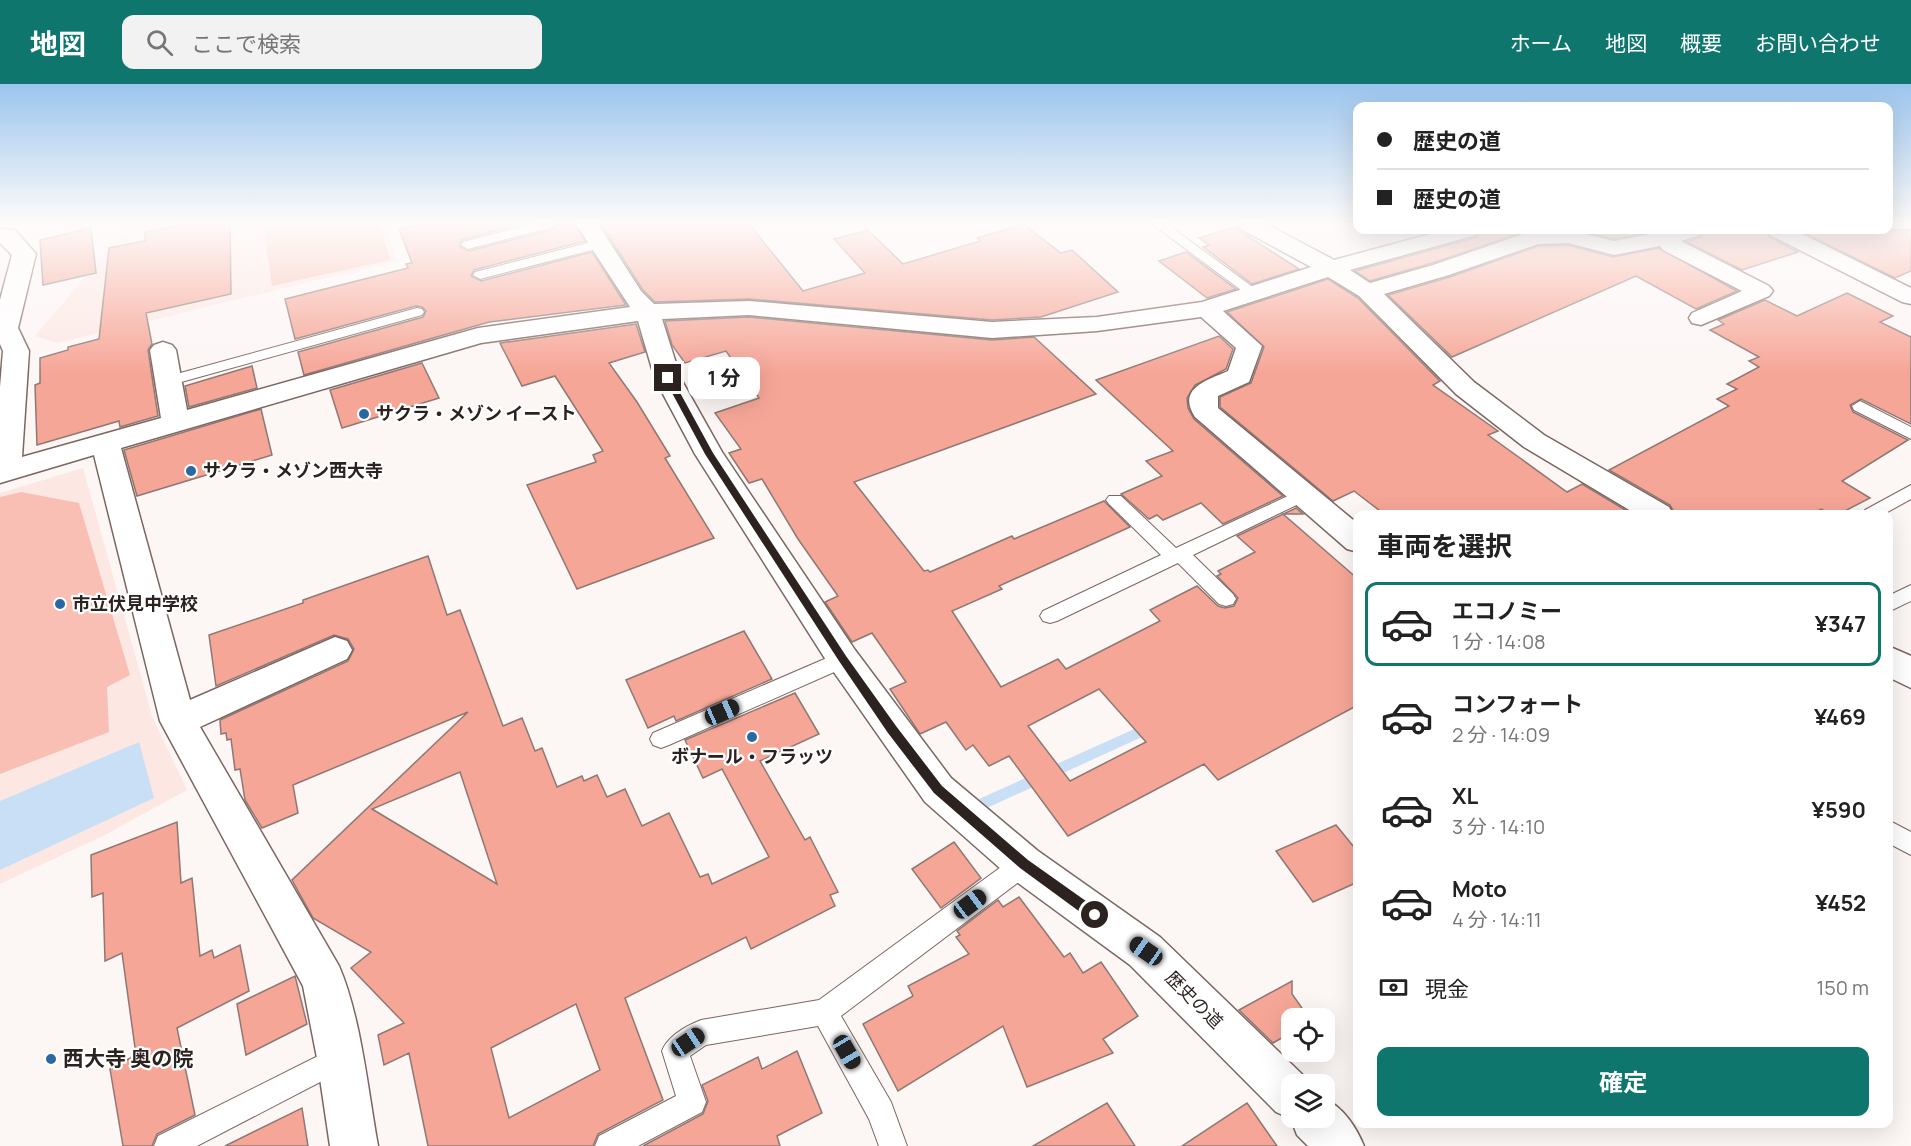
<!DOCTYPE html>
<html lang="ja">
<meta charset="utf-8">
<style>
body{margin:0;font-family:Manrope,"Noto Sans JP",sans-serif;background:#f2f2f2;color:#222;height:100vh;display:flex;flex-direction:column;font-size:22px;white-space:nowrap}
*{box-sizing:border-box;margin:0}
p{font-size:20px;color:#767676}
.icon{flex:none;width:33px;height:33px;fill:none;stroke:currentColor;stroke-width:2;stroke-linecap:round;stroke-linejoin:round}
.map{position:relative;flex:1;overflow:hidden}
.side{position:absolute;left:1353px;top:426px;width:540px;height:618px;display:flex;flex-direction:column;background:#fff;border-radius:12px;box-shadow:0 6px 24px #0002}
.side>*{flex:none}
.banner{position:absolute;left:1353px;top:18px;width:540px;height:132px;border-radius:12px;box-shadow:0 6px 24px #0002;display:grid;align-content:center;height:132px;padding:0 24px;background:#fff}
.fabs{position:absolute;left:1281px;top:924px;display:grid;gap:12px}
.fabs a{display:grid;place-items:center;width:54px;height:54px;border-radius:12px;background:#fff;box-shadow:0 6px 24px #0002;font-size:30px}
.end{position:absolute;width:27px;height:27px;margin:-14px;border:8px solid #2c2220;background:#fff;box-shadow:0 0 0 3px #fff}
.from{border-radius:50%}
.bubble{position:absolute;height:42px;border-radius:12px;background:#fff;box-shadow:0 6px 24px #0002;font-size:20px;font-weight:700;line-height:42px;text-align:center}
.car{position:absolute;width:18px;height:36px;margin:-18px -9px;border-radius:8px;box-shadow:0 0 4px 2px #0007;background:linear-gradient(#222 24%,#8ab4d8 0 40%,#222 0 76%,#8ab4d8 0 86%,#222 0)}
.banner b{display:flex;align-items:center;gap:21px;height:57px;font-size:22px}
.banner b+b{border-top:2px solid #e0e0e0}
.banner i{width:15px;height:15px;background:#222}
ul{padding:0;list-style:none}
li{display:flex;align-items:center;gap:18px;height:84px;margin:0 12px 9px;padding:0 12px;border:3px solid transparent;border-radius:12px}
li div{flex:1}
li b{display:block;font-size:22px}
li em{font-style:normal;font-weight:700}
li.on{border-color:#0f766e}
li>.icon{width:54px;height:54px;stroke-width:1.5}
h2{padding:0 24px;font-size:27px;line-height:72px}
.pay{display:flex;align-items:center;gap:15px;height:66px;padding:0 24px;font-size:22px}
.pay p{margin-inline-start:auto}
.button{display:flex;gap:12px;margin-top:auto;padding:12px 24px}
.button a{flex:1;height:69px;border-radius:12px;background:#0f766e;color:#fff;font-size:24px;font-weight:700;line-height:69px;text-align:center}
header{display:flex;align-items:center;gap:36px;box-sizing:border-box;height:84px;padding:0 30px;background:#0f766e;color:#fff}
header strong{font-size:28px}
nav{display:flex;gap:33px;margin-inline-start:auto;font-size:21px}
.search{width:420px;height:54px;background:#f2f2f2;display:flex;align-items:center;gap:15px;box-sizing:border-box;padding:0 21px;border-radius:12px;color:#767676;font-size:22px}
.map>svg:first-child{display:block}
.built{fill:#fce7e3}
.green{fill:#f9bfb4}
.water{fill:#c8dff5}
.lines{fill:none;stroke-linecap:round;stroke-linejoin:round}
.stream{fill:#c8dff5;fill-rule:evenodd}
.building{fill:#f6a697;stroke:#8f7873;stroke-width:1.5;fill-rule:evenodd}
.lane-casing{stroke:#7c6661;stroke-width:2}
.street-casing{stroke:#7c6661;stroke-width:3}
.lane{fill:#fff;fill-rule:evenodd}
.street{fill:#fff;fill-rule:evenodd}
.route{fill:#2c2220}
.poi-dot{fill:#29699f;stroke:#fff;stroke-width:2}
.labels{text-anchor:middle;stroke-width:4.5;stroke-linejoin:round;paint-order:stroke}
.poi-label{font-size:18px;font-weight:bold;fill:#2c2220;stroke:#fff;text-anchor:start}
.street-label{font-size:18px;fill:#2c2220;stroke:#fff}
.near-poi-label{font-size:21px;font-weight:bold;fill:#2c2220;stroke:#fff;text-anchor:start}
</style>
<header>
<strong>地図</strong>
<div class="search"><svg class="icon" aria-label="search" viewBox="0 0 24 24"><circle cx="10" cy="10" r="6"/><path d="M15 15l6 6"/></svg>ここで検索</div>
<nav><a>ホーム</a><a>地図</a><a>概要</a><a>お問い合わせ</a></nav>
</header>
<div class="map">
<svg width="1911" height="1062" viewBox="0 0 1911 1062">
<rect width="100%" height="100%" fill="#fcf6f5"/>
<g class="built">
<path d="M130,140H385L397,177L57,259L35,252Z"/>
<path d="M83,384L152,632L187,706L105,751L0,800V409Z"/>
</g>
<g class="green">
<path d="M292,140H380L390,176L272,202L264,146Z"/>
<path d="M21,408L79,419L130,591L107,603L109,648L0,690V413Z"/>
</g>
<path class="water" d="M139,658L154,714L0,786V717Z"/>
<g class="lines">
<path class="stream" d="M1152,637L1157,638L1159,642L1157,646L989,723L984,725L979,723L977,719L979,715Z"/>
</g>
<g class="building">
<path d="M187,140H230L231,210L146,229L152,260L148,266L158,332L120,343L119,337L37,361L35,301L40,299V274L68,266V263L99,255L109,164L145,157V148Z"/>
<path d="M420,140H522L462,156L459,162L469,167L554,145L556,140H574L585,157L474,186L471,192L481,197L592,168L626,221L489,238L304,291L298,268L423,233L426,227L422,223L416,222L295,255L285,215L408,184L406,180L412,179L399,145Z"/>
<path d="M601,140H749L803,207L865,189L834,155L868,146L903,180L980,157L977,154L1023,140L1061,169L1072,166L1118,208L1041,233L992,236L749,215L655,218L643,206Z"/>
<path d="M1236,142L1240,147L1299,185L1252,200L1203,163L1209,161L1199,154Z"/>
<path d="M91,144L96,189L43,201L40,156Z"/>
<path d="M1481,146H1530L1432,179L1370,197L1355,187L1477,153Z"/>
<path d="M1576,146H1662L1614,155Z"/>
<path d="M1705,146H1765L1769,153L1798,168L1742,186L1687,158L1701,153Z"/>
<path d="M1798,146H1911V187L1895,194Z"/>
<path d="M1568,161L1613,173L1659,164L1737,207L1696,225L1636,192L1452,273L1388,211L1450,193L1538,162Z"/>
<path d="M1186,168L1236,205L1207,214L1159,177Z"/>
<path d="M1328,195L1358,214L1440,297L1433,301L1498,347L1488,351L1567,408L1582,400L1632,430H1384L1354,407L1333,417L1220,323V313L1251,299L1264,263L1227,228Z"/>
<path d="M1847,209L1893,232L1880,238L1911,253V340L1861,315L1850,321L1853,328L1908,356L1842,397L1870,414L1839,430H1830L1821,425L1813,430H1675L1670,421L1609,386L1729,322L1717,315L1737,305L1727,300L1759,283L1749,277L1759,273L1710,246L1724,240L1718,236L1765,216L1797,232Z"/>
<path d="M749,233L992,256L1034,253L1096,310L854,398L924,487L928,486L930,488L1012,452L1014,455L1104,417L1130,443L999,502L1002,505L952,527L1001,603L1058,575L1066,585L1160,537L1150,526L1197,502L1218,522L1225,524L1234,522L1238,514L1217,492L1221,490L1218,487L1255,468L1237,452L1296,424L1303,430H1283L1358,495V621L1218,696L1204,680L1068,752L1009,672L989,682L973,661L966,666L946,638L920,650L890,605L906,598L872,549L852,558L825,518L838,512L798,455L762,395L749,399L729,369L741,365L715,329L759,314L726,267L685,279L672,261L665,237ZM1099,605L1146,658L1070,697L1028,642Z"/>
<path d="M636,240L645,268L609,279L637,318L670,372L665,374L714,454L577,505L527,401L596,378L593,371L603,367L555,292L522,302L500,259Z"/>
<path d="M1219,252L1233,265L1226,285L1195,301L1187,314L1188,324L1194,335L1283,412L1223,440L1201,419L1163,436L1157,431L1149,435L1121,410L1162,392L1146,377L1173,367L1096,296Z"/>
<path d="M422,279L439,314L342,344L330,306Z"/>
<path d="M252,282L257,304L189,323L185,302Z"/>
<path d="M261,325L272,371L137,412L124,366Z"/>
<path d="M428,472L447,531L460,526L503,642L522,634L535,667L542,664L557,703L582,692L584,697L597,691L607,713L625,705L642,742L669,729L700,793L708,790L712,800L769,773L722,685L703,694L685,656L795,609L819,650L760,677L805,756L810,753L838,808L830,811L835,822L751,865L746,853L625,914L663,1016L598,1050L593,1062H428L409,969L384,981L378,951L404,939L351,884L371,868L313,834L292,796L468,628L293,701L298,729L262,744L245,716L240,685L235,686L231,655L227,656L226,649L221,650L220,636L348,577L354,565L348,555L334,551L216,602L209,551L303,519V516ZM460,688L497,800L372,725ZM576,920L600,986L509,1034L491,964Z"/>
<path d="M744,547L772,595L676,637L674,632L648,644L626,596Z"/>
<path d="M177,738L181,799L192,794L200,872L212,866L214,874L240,861L249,907L177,944L195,1031L157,1050L152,1062H123L110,985L136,971L122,869L105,877L103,809L92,813L91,771Z"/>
<path d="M1336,741L1358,768V798L1313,818L1276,767Z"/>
<path d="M954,758L981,794L941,824L912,785Z"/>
<path d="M1019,813L1064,873L1070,869L1083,889L1101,878L1138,932L1103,955L1113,969L1027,1003L1003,942L898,1007L863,940L913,912L908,902L969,870L956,853L960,851L957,847L998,816L1003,823Z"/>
<path d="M295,892L307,940L246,971L237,920Z"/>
<path d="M1292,897V910L1309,934H1292V948L1273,959L1239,926Z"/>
<path d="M797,967L822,1029L777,1052L780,1062H643L703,1030L708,1017L702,1001L758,973L762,985Z"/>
<path d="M1107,1019L1135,1062H1033Z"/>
<path d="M1247,1019L1277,1062H1182Z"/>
<path d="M302,1024L308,1062H225Z"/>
</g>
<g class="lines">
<defs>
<g id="lane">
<path d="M532,140H554L553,143L468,165L461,161L463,158Z"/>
<path d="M1152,140H1167L1261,209L1254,213L1249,212Z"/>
<path d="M599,156L604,157L606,160L604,163L480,195L473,191L475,188Z"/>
<path d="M417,224L422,225L424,228L422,231L174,300L168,302L160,297L162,294Z"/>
<path d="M1860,317L1911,343V355L1854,326L1852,322Z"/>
<path d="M1911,401V415L1884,430H1862L1865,426Z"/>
<path d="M1303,405L1309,407L1312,411L1309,415L1193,471L1233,510L1236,515L1233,520L1226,522L1219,520L1178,479L1057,537L1050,539L1043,537L1040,532L1043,527L1161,471L1109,420L1106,416L1109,412H1121L1176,464Z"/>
<path d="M1911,501V517L1888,528V512Z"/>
<path d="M843,567L850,569L853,575L850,581L669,661L661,664L653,661L650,655L653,649Z"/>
<path d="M1888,736L1911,748V771L1888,759Z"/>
<path d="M1024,769L1032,772L1036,780L1032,788L841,932L891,1018L907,1062H879L869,1035L818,942L706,961L690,972L706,1018L702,1028L638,1062H595L599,1052L676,1012L662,967C668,952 686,942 701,936L819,916L1016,772Z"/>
<path d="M340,961L349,965L353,974L349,983L197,1062H154L158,1052Z"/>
</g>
<g id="street">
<path d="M576,140H598L641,207L654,220L749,217L992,238L1097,233L1202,218L1311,183L1241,145L1238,140H1266L1334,176L1445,146H1479L1476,151L1350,186L1370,199L1433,181L1535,146H1569L1614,157L1671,146H1703L1700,151L1681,157L1769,202L1773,207L1769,212L1701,241L1692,239L1689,234L1692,229L1742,207L1663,166L1660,162L1614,171L1568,159L1538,160L1449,191L1384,210L1474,298L1544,351L1669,423L1673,430H1636L1524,363L1456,310L1359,212L1328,193L1223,227L1262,262L1249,298L1218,312V324L1358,440V468L1347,465L1195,333C1176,304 1208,296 1228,287L1236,264L1201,233L1097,247L992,254L749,231L662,235L681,295L722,368L855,566L951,694L1038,767L1160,853L1308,996L1310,1000H1292V1034H1324V1015C1343,1022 1357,1045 1364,1062H1308L1297,1051L1291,1035L1276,1028L1130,881L1010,793L925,718L831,584L695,370L655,295L638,237L481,259L121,364L190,616L335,553L347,557L352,566L347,575L200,643L339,882C361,933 368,1007 378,1062H330L317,974L303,902L160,637L94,371L0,399V303L3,267L0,260V216L12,171L0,159V145L15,146L36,170L18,244L29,267L22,373L161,334L150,266L154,261L163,258L172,261L176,266L187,326L478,244L630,223Z"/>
<path d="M1767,146H1794L1911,204V220L1902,218L1770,151Z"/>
<path d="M1888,562L1911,572V604L1888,593Z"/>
</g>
</defs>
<use href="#lane" class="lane-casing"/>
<use href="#street" class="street-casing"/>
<use href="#lane" class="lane"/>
<use href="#street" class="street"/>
</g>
<linearGradient id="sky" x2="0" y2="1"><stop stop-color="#9bc5ed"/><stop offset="0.48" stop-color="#fefbfa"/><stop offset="1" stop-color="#fefbfa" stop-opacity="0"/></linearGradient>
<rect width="1911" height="289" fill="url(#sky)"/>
<path class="route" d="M668,292L672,294L713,369L846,572L896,642L942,702L1028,776L1100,827V836H1091L1020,784L934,709L888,649L839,577L705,370L664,294Z"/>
<g class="poi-dot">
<circle cx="364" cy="330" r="6"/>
<circle cx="191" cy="387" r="6"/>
<circle cx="60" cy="520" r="6"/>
<circle cx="752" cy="653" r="6"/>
<circle cx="51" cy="975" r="6"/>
</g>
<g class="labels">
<g class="poi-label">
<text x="376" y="336">サクラ・メゾン イースト</text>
<text x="203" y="393">サクラ・メゾン西大寺</text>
<text x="72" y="526">市立伏見中学校</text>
<text x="752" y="679" text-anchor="middle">ボナール・フラッツ</text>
</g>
<g class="street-label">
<text transform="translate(1194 916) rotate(45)" y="6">歴史の道</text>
</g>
<g class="near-poi-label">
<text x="63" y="982">西大寺 奥の院</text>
</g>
</g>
</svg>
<div class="fabs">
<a><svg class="icon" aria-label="locate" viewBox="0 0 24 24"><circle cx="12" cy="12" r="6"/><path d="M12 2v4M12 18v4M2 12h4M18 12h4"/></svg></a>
<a><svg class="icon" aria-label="layers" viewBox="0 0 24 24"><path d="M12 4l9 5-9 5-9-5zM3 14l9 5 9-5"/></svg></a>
</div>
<i class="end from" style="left:1095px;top:831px"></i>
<i class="end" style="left:668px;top:294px"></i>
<div class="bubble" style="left:688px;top:273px;width:72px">1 分</div>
<i class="car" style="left:722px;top:628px;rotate:66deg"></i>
<i class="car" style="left:970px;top:820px;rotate:53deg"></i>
<i class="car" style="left:1146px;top:867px;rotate:305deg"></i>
<i class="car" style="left:688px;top:958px;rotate:56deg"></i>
<i class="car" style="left:847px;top:968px;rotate:150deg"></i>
<div class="banner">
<b><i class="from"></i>歴史の道</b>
<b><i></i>歴史の道</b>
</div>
<section class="side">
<h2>車両を選択</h2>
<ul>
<li class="on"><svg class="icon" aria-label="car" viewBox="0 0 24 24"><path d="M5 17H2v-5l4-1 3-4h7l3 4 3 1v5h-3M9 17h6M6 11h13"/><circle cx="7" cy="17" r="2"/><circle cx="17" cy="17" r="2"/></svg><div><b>エコノミー</b><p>1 分 · 14:08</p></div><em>¥347</em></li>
<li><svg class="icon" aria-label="car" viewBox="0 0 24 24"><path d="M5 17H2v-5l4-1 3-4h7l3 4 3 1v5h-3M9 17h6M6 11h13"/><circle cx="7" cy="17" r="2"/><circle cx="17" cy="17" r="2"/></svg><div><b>コンフォート</b><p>2 分 · 14:09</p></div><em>¥469</em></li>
<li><svg class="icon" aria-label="car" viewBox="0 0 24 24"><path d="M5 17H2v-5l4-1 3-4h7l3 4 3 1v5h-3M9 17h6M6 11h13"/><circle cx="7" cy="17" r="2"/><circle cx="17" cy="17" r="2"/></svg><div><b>XL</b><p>3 分 · 14:10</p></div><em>¥590</em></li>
<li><svg class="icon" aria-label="car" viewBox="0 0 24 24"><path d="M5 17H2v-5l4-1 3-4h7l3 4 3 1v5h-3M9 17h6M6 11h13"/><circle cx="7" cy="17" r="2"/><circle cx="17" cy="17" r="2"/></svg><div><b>Moto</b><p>4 分 · 14:11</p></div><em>¥452</em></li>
</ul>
<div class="pay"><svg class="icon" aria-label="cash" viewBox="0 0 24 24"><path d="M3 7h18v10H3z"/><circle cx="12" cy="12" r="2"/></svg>現金<p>150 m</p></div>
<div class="button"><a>確定</a></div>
</section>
</div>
